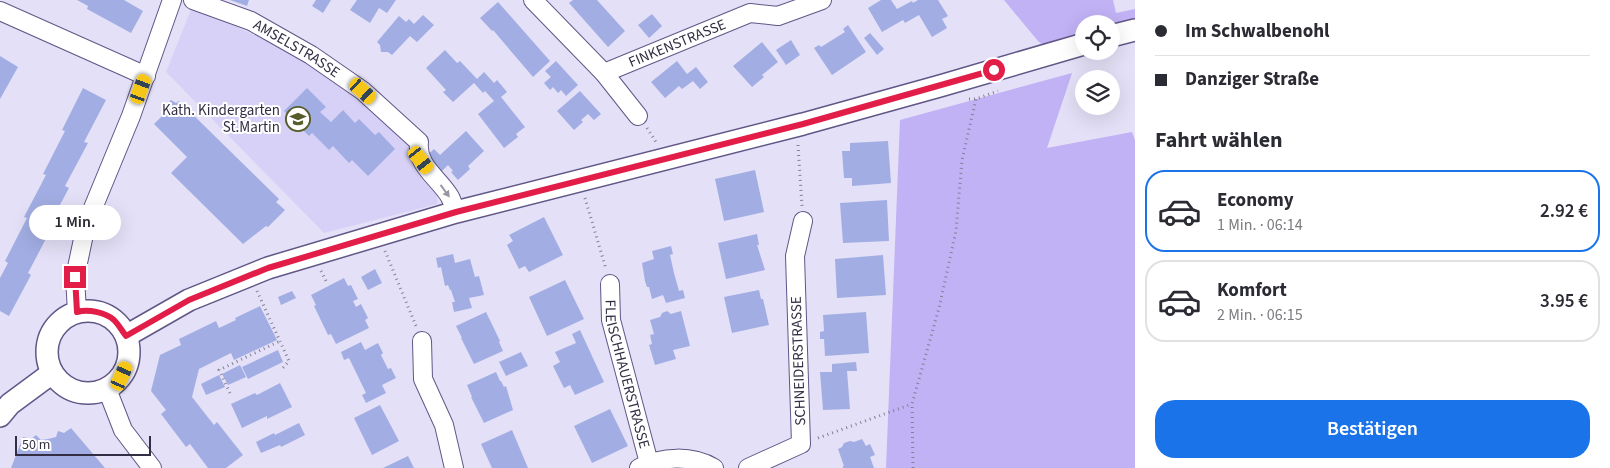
<!DOCTYPE html>
<html lang="de">
<meta charset="utf-8">
<style>
body{margin:0;font-family:"Source Sans 3",sans-serif;background:#f2f2f3;color:#2b2b33;height:100vh;display:flex;flex-direction:column;font-size:19px;white-space:nowrap}
*{box-sizing:border-box;margin:0}
p{font-size:16px;color:#7c7c81}
.icon{flex:none;width:28px;height:28px;fill:none;stroke:currentColor;stroke-width:2;stroke-linecap:round;stroke-linejoin:round}
.map{position:relative;flex:1;overflow:hidden}
.side{display:flex;flex-direction:column;background:#fff;width:475px}
.side>*{flex:none}
.banner{display:grid;align-content:center;height:110px;padding:0 20px;background:#fff}
.buttons{position:absolute;left:1075px;top:15px;display:grid;gap:10px}
.buttons a{display:grid;place-items:center;width:45px;height:45px;border-radius:50%;background:#fff;box-shadow:0 5px 20px #0002;font-size:25px}
.scale{position:absolute;left:15px;bottom:12px;width:136px;box-sizing:border-box;padding-left:5px;border:2px solid #332e43;border-top:0;font-size:14px;line-height:18px;white-space:nowrap;color:#332e43;-webkit-text-stroke:4px #fff;paint-order:stroke}
.end{position:absolute;width:22px;height:22px;margin:-11px;border:6px solid #e11d48;background:#fff;box-shadow:0 0 0 2px #fff}
.from{border-radius:50%}
.bubble{position:absolute;height:35px;border-radius:18px;background:#fff;box-shadow:0 5px 20px #0002;font-size:16px;font-weight:600;line-height:35px;text-align:center}
.car{position:absolute;width:15px;height:30px;margin:-15px -8px;border-radius:6px;box-shadow:0 0 4px 1px #0007;background:linear-gradient(#f5c518 24%,#345 0 40%,#f5c518 0 76%,#345 0 86%,#f5c518 0)}
.banner b{display:flex;align-items:center;gap:18px;height:48px;font-size:19px}
.banner b+b{border-top:1px solid #e1e1e2}
.banner i{width:12px;height:12px;background:#2b2b33}
ul{padding:0;list-style:none}
li{display:flex;align-items:center;gap:15px;height:82px;margin:0 10px 8px;padding:0 10px;border:2px solid #e1e1e2;border-radius:20px}
li div{flex:1}
li b{display:block;font-size:19px}
li em{font-style:normal;font-weight:600}
li.on{border-color:#1a73e8}
li>.icon{width:45px;height:45px;stroke-width:1.5}
h2{padding:0 20px;font-size:22px;line-height:60px}
.primary-button{display:flex;gap:10px;margin-top:auto;padding:10px 20px}
.primary-button a{flex:1;height:58px;border-radius:20px;background:#1a73e8;color:#fff;font-size:20px;font-weight:600;line-height:58px;text-align:center}
main{display:flex;flex:1;min-height:0}
.map>svg:first-child{display:block}
.built{fill:#d8d1f7}
.green{fill:#c1b1f5}
.building{fill:#a2aee3}
.lines{fill:none;stroke-linecap:round;stroke-linejoin:round}
.minor-casing{stroke:#625687;stroke-width:20}
.tertiary-casing{stroke:#625687;stroke-width:24}
.path{stroke:#848096;stroke-width:3;stroke-dasharray:1 4;stroke-linecap:butt}
.minor{stroke:#fff;stroke-width:18}
.tertiary{stroke:#fff;stroke-width:21}
.oneway{fill:#9996a1}
.route{stroke:#e11d48;stroke-width:6}
.labels{text-anchor:middle;stroke-width:4;stroke-linejoin:round;paint-order:stroke}
.street-label{font-size:15px;fill:#332e43;stroke:#fff}
.poi-label{font-size:15px;fill:#332e43;stroke:#fff;text-anchor:end}
</style>
<main>
<div class="map">
<svg width="1135" height="468" viewBox="0 0 1135 468">
<rect width="100%" height="100%" fill="#e4e0f7"/>
<path class="built" d="M192,7L282,47L358,96L410,142L438,191L437,204L324,233L166,72Z"/>
<g class="green">
<path d="M1004,0H1113L1116,13L1135,9V19L1111,26V24H1084V34L1044,46L1038,41Z"/>
<path d="M1072,73L1047,148L1132,132L1135,140V468H886L900,120Z"/>
</g>
<g class="building">
<path d="M77,0H124L143,11L131,33L87,9L88,6Z"/>
<path d="M230,0H249L247,6Z"/>
<path d="M316,0H331L323,13L312,6Z"/>
<path d="M357,0H396L387,13L379,8L370,23L350,10Z"/>
<path d="M573,0H597L625,31L608,47L569,3Z"/>
<path d="M881,0H891L897,9L912,1L913,3L918,0H938L948,16L942,19L947,28L932,37L919,15L905,23L903,20L882,32L868,8Z"/>
<path d="M498,2L550,61L533,77L493,30L492,31L480,18Z"/>
<path d="M652,14L662,26L649,38L638,25Z"/>
<path d="M423,15L434,25L417,42L410,36L392,55L388,52H381L380,45L377,42L399,16L406,22L409,19L414,24Z"/>
<path d="M848,25L866,52L832,75L814,48L819,45L821,47L845,32L843,29Z"/>
<path d="M870,33L884,49L877,55L864,38Z"/>
<path d="M791,40L800,55L786,65L776,50Z"/>
<path d="M762,42L778,62L762,75L764,77L752,87L733,66Z"/>
<path d="M445,50L457,63L460,61L477,79L484,72L494,83L497,80L507,92L501,97L525,127L516,134L518,137L504,148L478,114L494,101L485,91L483,93L474,83L453,102L443,92L446,90L426,68Z"/>
<path d="M0,56L18,67L0,99Z"/>
<path d="M556,61L578,85L566,96L561,90L558,93L553,87L550,90L544,83L551,77L545,71Z"/>
<path d="M677,61L687,74L696,67L708,82L700,89L693,81L682,89L679,86L665,98L651,82Z"/>
<path d="M83,88L106,100L84,142L88,143L65,186L69,188L47,229L50,231L28,273L31,275L9,316L0,311V278L8,263L5,261L27,218L24,217L46,175L43,174L65,131L62,130Z"/>
<path d="M307,88L326,107L320,112L331,122L343,110L355,123L359,119L375,135L379,132L395,149L368,176L352,160L349,163L333,146L329,150L312,133L309,136L284,111Z"/>
<path d="M580,91L601,114L594,120L588,114L581,120L583,122L574,130L557,111Z"/>
<path d="M171,100L176,103L179,101L279,199L276,202L285,210L268,227L266,226L243,244L171,173L187,157L154,124L169,109L166,105Z"/>
<path d="M466,131L484,151L468,166L470,169L458,180L451,172L453,171L448,165L439,174L425,157L434,149L440,155Z"/>
<path d="M888,141L891,183L852,186V178H844L842,151H850V143Z"/>
<path d="M755,170L764,212L724,221L715,179Z"/>
<path d="M887,200L889,241L843,243L840,203Z"/>
<path d="M544,217L563,255L529,272L525,266L519,269L507,245L513,241L509,235Z"/>
<path d="M757,234L759,245H757L765,270L726,279L718,243Z"/>
<path d="M671,246L673,254L670,255L674,273L679,291L683,290L685,298L666,303L663,295L652,299L649,287H647L645,281L642,263L654,259L652,251Z"/>
<path d="M453,254L455,263L470,259L475,277L479,276L484,295L469,298L472,308L454,312L452,302H455L451,290H450L448,285L445,286L441,267L438,268L436,258Z"/>
<path d="M883,255L886,295L837,298L835,259Z"/>
<path d="M375,269L382,283L368,290L361,277Z"/>
<path d="M344,278L348,286L351,285L358,299L353,301L356,307L361,304L368,318L365,320L369,328L336,344L331,334L328,335L314,306L316,305L311,295Z"/>
<path d="M565,280L584,319L547,336L529,297Z"/>
<path d="M759,290L761,299H763L769,325L732,333L724,297Z"/>
<path d="M292,291L296,298L281,305L278,297Z"/>
<path d="M260,306L277,340L234,360L231,353L199,369L192,397L214,425L217,422L243,455L226,468H208L190,444L186,447L161,414L166,410L151,391L160,355L181,345L179,339L216,321L219,328L236,320L235,318Z"/>
<path d="M667,311L671,314L681,311L690,346L673,350L676,359L655,365L649,345L652,344L650,335L654,334L650,320L660,317L662,313Z"/>
<path d="M486,312L500,341L499,342L503,351L474,364L461,338H462L456,326Z"/>
<path d="M866,312L869,353L825,356L824,339H820V332L824,331L823,315Z"/>
<path d="M580,330L604,382L575,395L570,385L564,388L553,366L560,362L555,352L576,343L572,334Z"/>
<path d="M361,342L365,350L378,343L383,353L381,355L388,369L391,368L396,378L382,385L386,393L366,403L362,395L366,393L349,358L344,360L341,352Z"/>
<path d="M278,350L283,362L248,379L242,367Z"/>
<path d="M521,352L528,366L506,376L499,362Z"/>
<path d="M856,362L857,371H847L850,409L823,410L820,372H832V364Z"/>
<path d="M240,365L246,377L228,385L222,374Z"/>
<path d="M496,372L500,381H501L504,387L506,386L513,410L484,423L471,397H472L467,385Z"/>
<path d="M219,375L225,387L206,395L201,384Z"/>
<path d="M280,383L292,407L267,419V416L242,428L231,404L255,393L257,395Z"/>
<path d="M380,405L399,441L372,455L354,418Z"/>
<path d="M610,409L628,446L592,463L574,426Z"/>
<path d="M299,423L305,435L281,447L280,445L261,453L256,442L274,433L275,435Z"/>
<path d="M71,428L105,468H11L23,437L31,439L36,435L41,440L48,439L56,437L58,431L64,433Z"/>
<path d="M512,430L528,468H492L481,444Z"/>
<path d="M862,439L866,446L870,444L875,455L870,457L874,468H843V466H844L838,449L842,447L844,443L850,441L854,442Z"/>
<path d="M408,456L414,468H383Z"/>
</g>
<g class="lines">
<defs>
<g id="minor">
<path id="s1" d="M193,0L251,21L311,55L363,91L419,142C416,166 439,178 450,197C452,201 454,207 456,212"/>
<path d="M533,0L604,73L638,116"/>
<path d="M0,11L146,76"/>
<path id="s2" d="M604,73L750,13L778,16L822,0"/>
<path id="s3" d="M610,284L611,320L649,463"/>
<path d="M77,312L75,277L86,225L131,116L172,0"/>
<path d="M422,341L423,379L444,425L454,468"/>
<path d="M107,389L123,430L152,468"/>
<path d="M639,468C662,456 692,455 714,468"/>
<path d="M748,468L801,444L795,256L803,221"/>
</g>
<g id="tertiary">
<path d="M1111,36L1135,30"/>
<circle cx="88" cy="352" r="41"/>
<path d="M126,336L189,300L268,268L456,212L803,124L940,86L1084,44"/>
<path d="M0,416L10,404L52,373"/>
</g>
</defs>
<use href="#minor" class="minor-casing"/>
<use href="#tertiary" class="tertiary-casing"/>
<g class="path">
<path d="M969,99H976L998,91"/>
<path d="M647,128L656,142"/>
<path d="M798,145L802,206"/>
<path d="M585,198L606,269"/>
<path d="M385,251L416,326"/>
<path d="M321,271L326,281"/>
<path d="M257,291L289,361L282,369"/>
<path d="M230,393L219,370L280,341"/>
<path d="M818,438L912,404"/>
<path d="M913,468L912,404L939,308L956,231L962,160L976,99"/>
</g>
<use href="#minor" class="minor"/>
<use href="#tertiary" class="tertiary"/>
</g>
<defs><path id="oneway-solid" d="M-6-.8H1V-3.2L6.5 0L1 3.2V.8H-6Z" transform="scale(1.25)"/></defs>
<use class="oneway" href="#oneway-solid" transform="translate(445 191) rotate(54)"/>
<g class="lines">
<path class="route" d="M75,277L77,312C88,309 105,312 114,320C119,325 122,331 126,336L189,300L268,268L456,212L803,124L994,70"/>
</g>
<defs>
<symbol id="school-ring" viewBox="-11 -11 22 22"><circle r="9.5" fill="#fff" stroke="#565c2a" stroke-width="1.5"/><path d="M0-5L7-2L0 1L-7-2ZM-4 1L0 2.5L4 1V4Q0 6-4 4Z" fill="#565c2a"/></symbol>
</defs>
<g fill-rule="evenodd">
<use href="#school-ring" x="284" y="105" width="28" height="28"/>
</g>
<g class="labels">
<g class="street-label">
<text dy="5" stroke="none"><textPath href="#s2" startOffset="79">FINKENSTRASSE</textPath></text>
<text dy="5" stroke="none"><textPath href="#s1" startOffset="115">AMSELSTRASSE</textPath></text>
<text transform="translate(798 361) rotate(-92)" y="5">SCHNEIDERSTRASSE</text>
<text dy="5" stroke="none"><textPath href="#s3" startOffset="92">FLEISCHHAUERSTRASSE</textPath></text>
</g>
<g class="poi-label">
<text x="280" y="115">Kath. Kindergarten<tspan x="280" dy="17">St.Martin</tspan></text>
</g>
</g>
</svg>
<div class="buttons">
<a><svg class="icon" aria-label="locate" viewBox="0 0 24 24"><circle cx="12" cy="12" r="6"/><path d="M12 2v4M12 18v4M2 12h4M18 12h4"/></svg></a>
<a><svg class="icon" aria-label="layers" viewBox="0 0 24 24"><path d="M12 4l9 5-9 5-9-5zM3 14l9 5 9-5"/></svg></a>
</div>
<div class="scale">50 m</div>
<i class="end from" style="left:994px;top:70px"></i>
<i class="end" style="left:75px;top:277px"></i>
<div class="bubble" style="left:29px;top:205px;width:92px">1 Min.</div>
<i class="car" style="left:141px;top:89px;rotate:20deg"></i>
<i class="car" style="left:363px;top:91px;rotate:132deg"></i>
<i class="car" style="left:421px;top:160px;rotate:142deg"></i>
<i class="car" style="left:122px;top:376px;rotate:24deg"></i>
</div>
<section class="side">
<div class="banner">
<b><i class="from"></i>Im Schwalbenohl</b>
<b><i></i>Danziger Straße</b>
</div>
<h2>Fahrt wählen</h2>
<ul>
<li class="on"><svg class="icon" aria-label="car" viewBox="0 0 24 24"><path d="M5 17H2v-5l4-1 3-4h7l3 4 3 1v5h-3M9 17h6M6 11h13"/><circle cx="7" cy="17" r="2"/><circle cx="17" cy="17" r="2"/></svg><div><b>Economy</b><p>1 Min. · 06:14</p></div><em>2.92 €</em></li>
<li><svg class="icon" aria-label="car" viewBox="0 0 24 24"><path d="M5 17H2v-5l4-1 3-4h7l3 4 3 1v5h-3M9 17h6M6 11h13"/><circle cx="7" cy="17" r="2"/><circle cx="17" cy="17" r="2"/></svg><div><b>Komfort</b><p>2 Min. · 06:15</p></div><em>3.95 €</em></li>
</ul>
<div class="primary-button"><a>Bestätigen</a></div>
</section>
</main>
